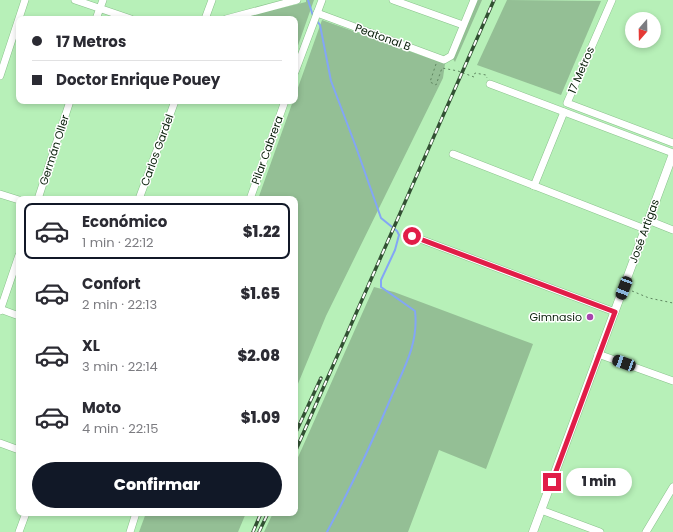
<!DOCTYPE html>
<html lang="es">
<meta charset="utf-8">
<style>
body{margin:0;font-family:Poppins,sans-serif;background:#f7f7f7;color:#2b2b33;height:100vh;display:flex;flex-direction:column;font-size:15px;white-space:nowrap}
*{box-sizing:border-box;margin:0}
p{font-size:13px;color:#7c7c81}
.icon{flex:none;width:22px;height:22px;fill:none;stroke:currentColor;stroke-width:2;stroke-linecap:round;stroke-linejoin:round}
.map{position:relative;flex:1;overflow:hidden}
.side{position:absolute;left:16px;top:196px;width:282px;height:320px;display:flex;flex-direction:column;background:#fff;border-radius:8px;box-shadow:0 2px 6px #0003}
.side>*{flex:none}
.top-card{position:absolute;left:16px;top:16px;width:282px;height:88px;border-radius:8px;box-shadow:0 2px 6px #0003;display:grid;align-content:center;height:88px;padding:0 16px;background:#fff}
.needle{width:26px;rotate:200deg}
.tools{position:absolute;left:625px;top:12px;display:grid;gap:8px}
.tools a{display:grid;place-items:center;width:36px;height:36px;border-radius:50%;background:#fff;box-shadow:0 2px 6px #0003;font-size:20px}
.end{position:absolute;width:18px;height:18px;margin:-9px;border:5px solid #e11d48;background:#fff;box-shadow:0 0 0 2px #fff}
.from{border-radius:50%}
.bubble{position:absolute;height:28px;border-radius:14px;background:#fff;box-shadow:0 2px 6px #0003;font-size:13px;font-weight:800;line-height:28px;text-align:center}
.car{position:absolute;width:12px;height:24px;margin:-12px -6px;border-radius:5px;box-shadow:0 0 3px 1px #0007;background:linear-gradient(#222 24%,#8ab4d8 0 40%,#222 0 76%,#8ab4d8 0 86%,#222 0)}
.top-card b{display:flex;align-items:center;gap:14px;height:38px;font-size:15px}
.top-card b+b{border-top:1px solid #e1e1e2}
.top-card i{width:10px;height:10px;background:#2b2b33}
ul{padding:7px 0 0;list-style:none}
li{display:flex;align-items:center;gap:12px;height:56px;margin:0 8px 6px;padding:0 8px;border:2px solid transparent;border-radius:8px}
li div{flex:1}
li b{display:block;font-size:15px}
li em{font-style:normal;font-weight:800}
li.on{border-color:#111827}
li>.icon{width:36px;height:36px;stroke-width:1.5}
.cta{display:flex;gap:8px;margin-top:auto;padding:8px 16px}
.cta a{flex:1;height:46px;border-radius:24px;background:#111827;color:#fff;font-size:16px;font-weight:800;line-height:46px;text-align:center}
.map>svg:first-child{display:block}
.green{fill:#94bf95}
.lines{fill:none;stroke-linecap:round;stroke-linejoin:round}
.stream{stroke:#83a6f6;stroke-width:2}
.minor-casing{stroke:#89c18b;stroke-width:8}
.tertiary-casing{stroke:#89c18b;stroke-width:9}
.path{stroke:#5e855f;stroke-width:1;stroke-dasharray:2 3;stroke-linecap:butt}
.minor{stroke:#fff;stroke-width:7}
.tertiary{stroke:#fff;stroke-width:8}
.rail-casing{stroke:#325033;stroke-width:3.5}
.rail{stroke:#fff;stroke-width:2;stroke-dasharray:6;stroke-linecap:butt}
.route{stroke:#e11d48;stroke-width:5}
.poi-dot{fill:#a745ad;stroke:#fff;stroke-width:1.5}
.labels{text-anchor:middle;stroke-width:3;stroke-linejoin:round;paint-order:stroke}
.street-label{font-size:11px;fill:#0a200b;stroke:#fff}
.poi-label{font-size:11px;fill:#0a200b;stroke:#fff;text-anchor:end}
</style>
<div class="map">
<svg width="673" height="532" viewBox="0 0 673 532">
<rect width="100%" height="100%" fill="#b7f0b8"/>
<g class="green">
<path d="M306,0H314L295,54V19H236L306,2Z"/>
<path d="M477,0H482L455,62L453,59L456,52Z"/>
<path d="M507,0L601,1L561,95L477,65Z"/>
<path d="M322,20L445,64L443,78L326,316L295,391V199H258L293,101H295V96Z"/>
<path d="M374,287L394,292L533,344L486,469L439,450L408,532H264L273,513H295V464Z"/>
<path d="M146,513H246L238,532H139Z"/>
</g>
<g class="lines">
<g class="stream">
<path d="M308,0L313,16"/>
<path d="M317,21L320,25L331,81L356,147L381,218L397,231L399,235L395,250L381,280V287L415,311C419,344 403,370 390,400C371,445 350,489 327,532"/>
</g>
<defs>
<g id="minor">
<path d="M75,0L131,19"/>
<path d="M393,0L463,25"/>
<path d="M612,0L567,103L673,143"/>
<path d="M317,13L444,60L451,56L474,0"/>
<path d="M96,19L103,0"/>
<path d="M205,19L212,0"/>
<path d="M226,19L297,0"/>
<path d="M295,72L322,0"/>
<path d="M0,76L25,0"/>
<path d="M490,84L673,153"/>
<path d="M453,154L645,229"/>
<path d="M534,186L564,112"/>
<path d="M0,194L19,200"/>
<path d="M38,199L70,101"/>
<path d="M139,199L175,101"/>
<path d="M250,199L285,101"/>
<path d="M648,220L673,230"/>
<path d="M412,236L615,312"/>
<path d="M0,309L19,316"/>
<path d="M0,311L19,255"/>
<path d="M598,354L673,381"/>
<path d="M0,443L19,450"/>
<path d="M541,510L600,532"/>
<path d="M19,532L26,513"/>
<path d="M130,532L136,513"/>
<path d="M646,532L673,487"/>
</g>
<path id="tertiary" d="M533,532L673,154"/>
</defs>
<use href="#minor" class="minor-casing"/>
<use href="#tertiary" class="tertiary-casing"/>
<g class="path">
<path d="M436,64L430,82L436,85L442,68L458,71L474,77L475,73L486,75L487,78"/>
<path d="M632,291L649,298L673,303"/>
</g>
<use href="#minor" class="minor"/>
<use href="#tertiary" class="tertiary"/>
<defs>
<g id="rail">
<path d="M295,434L321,378"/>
<path d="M295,452L494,0"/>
<path d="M253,532L261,513"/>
<path d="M259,532L268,513"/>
</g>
</defs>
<use href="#rail" class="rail-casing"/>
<use href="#rail" class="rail"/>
</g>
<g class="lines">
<path class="route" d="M412,236L615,312L552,482"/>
</g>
<circle class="poi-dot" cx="590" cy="317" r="4"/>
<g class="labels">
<g class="street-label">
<text transform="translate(383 37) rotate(20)" y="4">Peatonal B</text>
<text transform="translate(581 70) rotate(-67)" y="4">17 Metros</text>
<text transform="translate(54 150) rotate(-72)" y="4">Germán Oller</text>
<text transform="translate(157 150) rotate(-70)" y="4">Carlos Gardel</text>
<text transform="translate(267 150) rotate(-70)" y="4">Pilar Cabrera</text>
<text transform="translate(644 231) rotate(-70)" y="4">José Artigas</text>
</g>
<g class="poi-label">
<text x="582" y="321">Gimnasio</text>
</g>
</g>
</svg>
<div class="tools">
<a><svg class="needle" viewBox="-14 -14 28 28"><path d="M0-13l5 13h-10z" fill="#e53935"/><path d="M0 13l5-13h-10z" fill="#7c7c81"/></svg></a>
</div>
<i class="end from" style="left:412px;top:236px"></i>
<i class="end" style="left:552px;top:482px"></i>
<div class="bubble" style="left:566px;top:468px;width:66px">1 min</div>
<i class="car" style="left:624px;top:288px;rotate:201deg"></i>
<i class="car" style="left:624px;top:363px;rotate:290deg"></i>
<div class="top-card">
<b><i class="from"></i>17 Metros</b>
<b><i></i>Doctor Enrique Pouey</b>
</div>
<section class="side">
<ul>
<li class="on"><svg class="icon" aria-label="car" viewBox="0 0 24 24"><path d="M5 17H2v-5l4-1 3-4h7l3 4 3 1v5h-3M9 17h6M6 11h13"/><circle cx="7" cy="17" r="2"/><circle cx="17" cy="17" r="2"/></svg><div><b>Económico</b><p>1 min · 22:12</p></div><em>$1.22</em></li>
<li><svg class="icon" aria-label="car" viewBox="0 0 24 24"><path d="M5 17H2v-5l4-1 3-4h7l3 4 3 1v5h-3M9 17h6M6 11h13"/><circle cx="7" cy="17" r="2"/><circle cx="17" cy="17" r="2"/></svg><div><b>Confort</b><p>2 min · 22:13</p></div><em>$1.65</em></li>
<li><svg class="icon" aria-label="car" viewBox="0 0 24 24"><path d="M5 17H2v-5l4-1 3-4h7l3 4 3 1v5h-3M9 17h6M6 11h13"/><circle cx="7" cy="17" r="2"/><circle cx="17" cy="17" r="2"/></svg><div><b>XL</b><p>3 min · 22:14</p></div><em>$2.08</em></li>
<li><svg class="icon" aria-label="car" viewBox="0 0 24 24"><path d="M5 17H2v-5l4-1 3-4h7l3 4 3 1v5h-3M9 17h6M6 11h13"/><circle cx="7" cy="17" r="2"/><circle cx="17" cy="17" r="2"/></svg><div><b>Moto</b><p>4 min · 22:15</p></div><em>$1.09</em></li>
</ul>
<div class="cta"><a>Confirmar</a></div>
</section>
</div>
